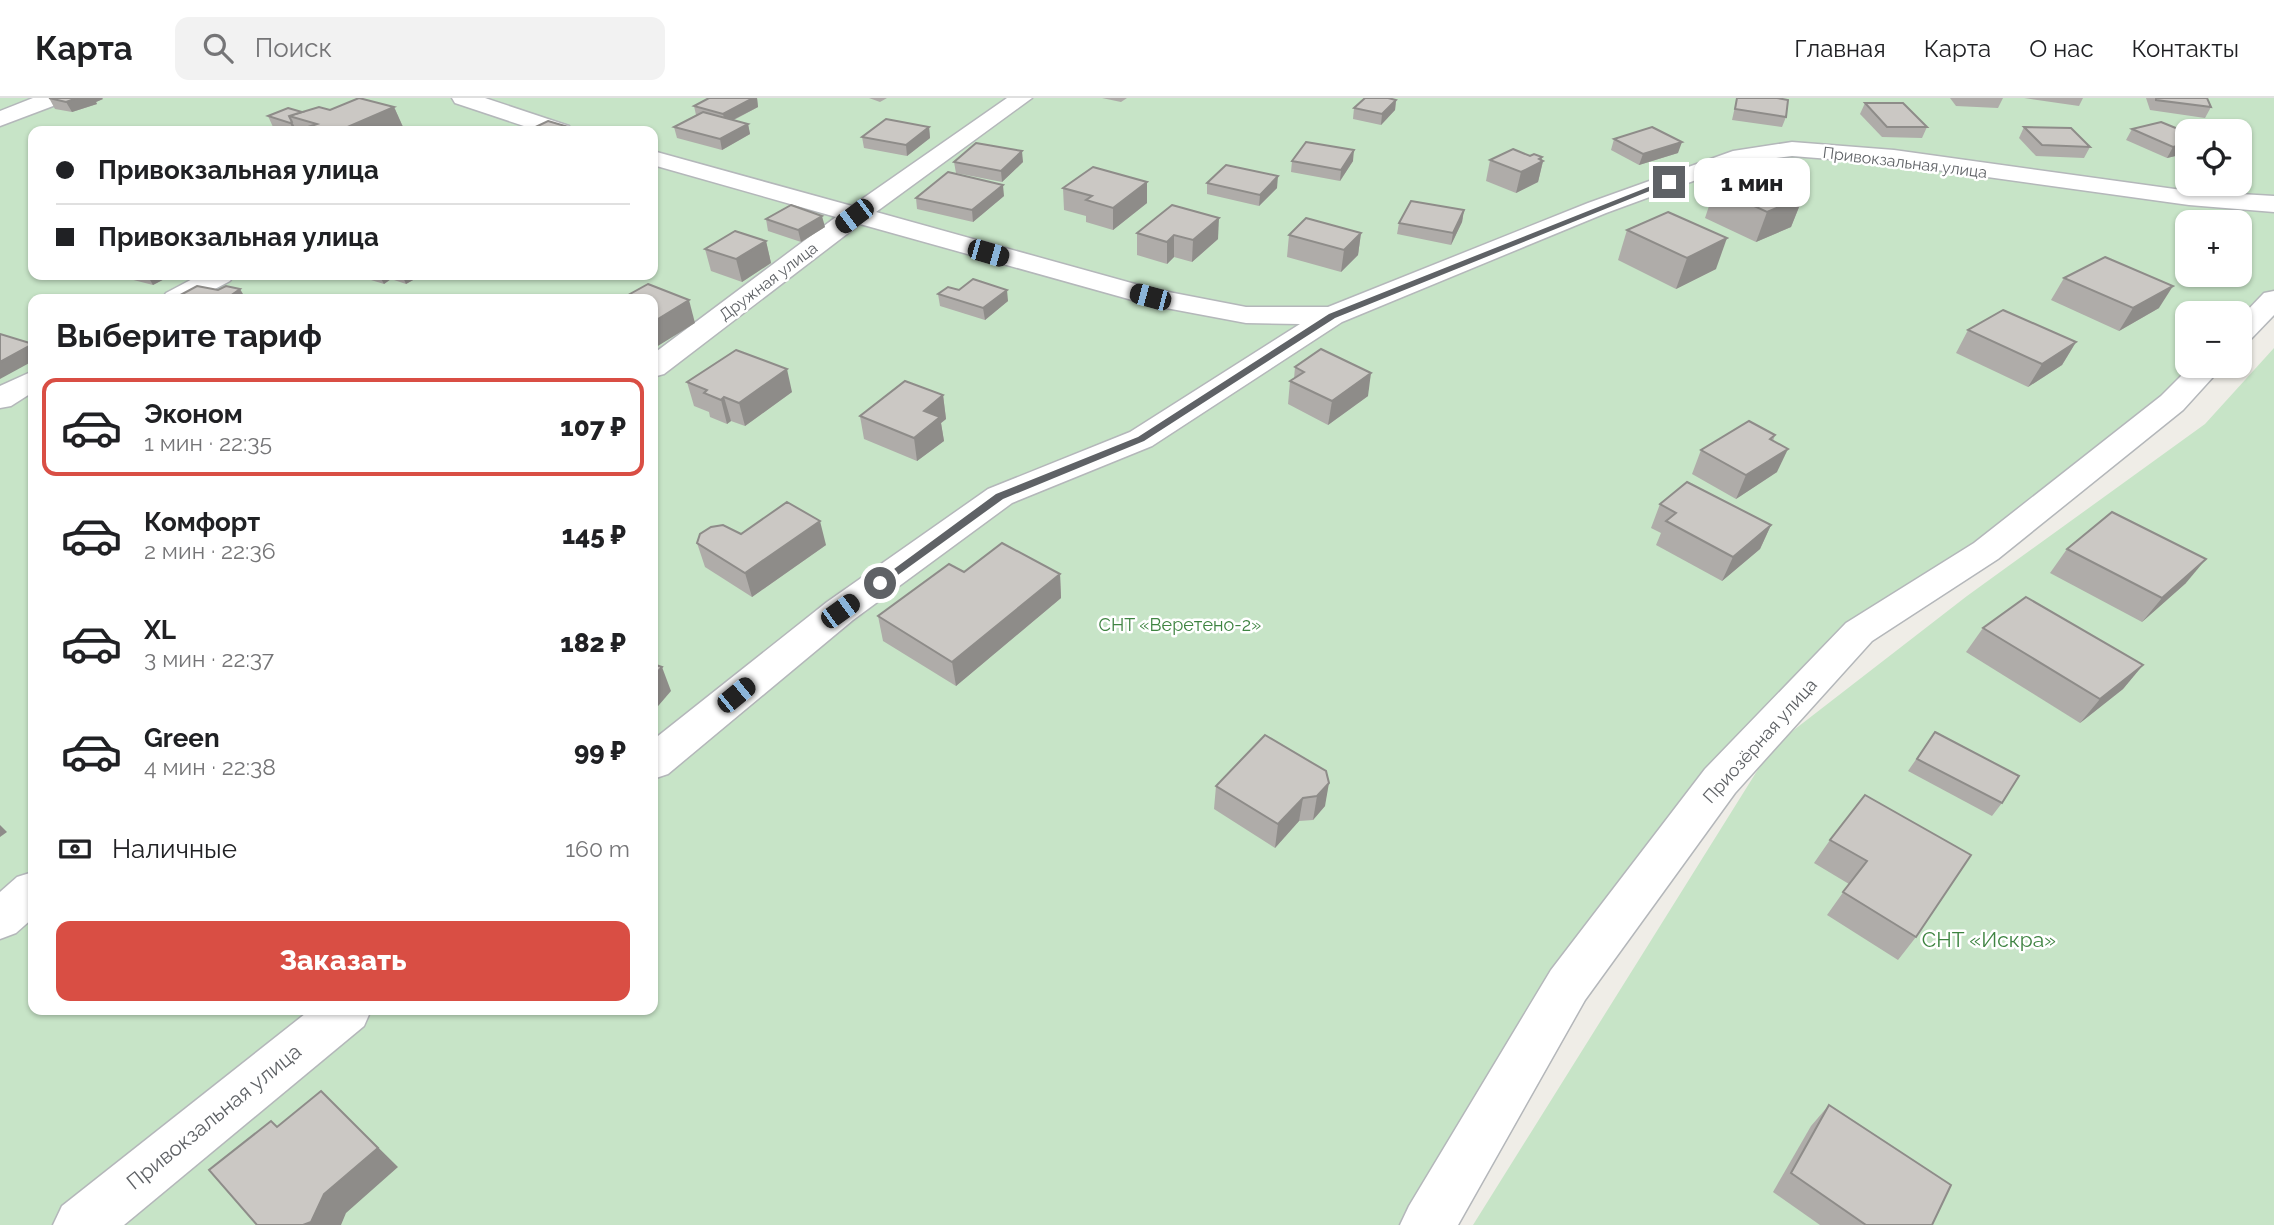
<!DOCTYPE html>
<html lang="ru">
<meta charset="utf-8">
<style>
body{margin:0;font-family:Raleway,sans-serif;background:#f2f2f2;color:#202124;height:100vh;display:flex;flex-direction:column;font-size:26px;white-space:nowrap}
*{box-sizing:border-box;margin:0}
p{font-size:23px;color:#757577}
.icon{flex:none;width:38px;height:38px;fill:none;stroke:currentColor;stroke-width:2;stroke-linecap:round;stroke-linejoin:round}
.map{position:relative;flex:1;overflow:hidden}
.panel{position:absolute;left:28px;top:196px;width:630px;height:721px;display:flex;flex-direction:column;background:#fff;border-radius:14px;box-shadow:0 2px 5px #0004}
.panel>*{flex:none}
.top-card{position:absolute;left:28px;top:28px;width:630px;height:154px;border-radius:14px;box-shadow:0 2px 5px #0004;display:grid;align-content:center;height:154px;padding:0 28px;background:#fff}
.controls{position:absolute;left:2175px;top:21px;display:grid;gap:14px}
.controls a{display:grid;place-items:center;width:77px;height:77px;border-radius:14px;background:#fff;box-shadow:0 2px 5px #0004;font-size:35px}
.end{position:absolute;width:32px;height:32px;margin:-16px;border:9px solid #5f6266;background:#fff;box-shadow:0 0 0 4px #fff}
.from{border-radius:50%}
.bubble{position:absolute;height:49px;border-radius:14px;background:#fff;box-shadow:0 2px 5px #0004;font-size:23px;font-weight:800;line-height:49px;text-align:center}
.car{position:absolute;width:21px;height:42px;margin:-21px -10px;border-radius:9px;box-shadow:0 0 5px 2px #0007;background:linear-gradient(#222 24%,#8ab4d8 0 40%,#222 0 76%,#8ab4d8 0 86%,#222 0)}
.top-card b{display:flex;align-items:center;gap:24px;height:66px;font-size:26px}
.top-card b+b{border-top:2px solid #e0e0e0}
.top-card i{width:18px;height:18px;background:#202124}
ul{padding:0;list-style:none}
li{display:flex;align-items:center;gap:21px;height:98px;margin:0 14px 10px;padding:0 14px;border:4px solid transparent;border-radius:14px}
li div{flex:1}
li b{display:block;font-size:26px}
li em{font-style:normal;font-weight:800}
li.selected{border-color:#d94e44}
li>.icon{width:63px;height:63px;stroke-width:1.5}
h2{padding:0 28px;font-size:32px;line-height:84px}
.pay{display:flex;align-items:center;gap:18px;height:77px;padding:0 28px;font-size:26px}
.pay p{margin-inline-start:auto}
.primary-button{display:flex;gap:14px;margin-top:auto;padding:14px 28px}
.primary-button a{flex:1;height:80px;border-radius:14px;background:#d94e44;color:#fff;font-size:28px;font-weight:800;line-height:80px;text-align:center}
header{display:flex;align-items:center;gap:42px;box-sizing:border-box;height:98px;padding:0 35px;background:#fff;border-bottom:2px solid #e0e0e0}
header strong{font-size:33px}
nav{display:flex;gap:38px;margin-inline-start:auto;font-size:24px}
.search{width:490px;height:63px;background:#f2f2f2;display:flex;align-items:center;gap:18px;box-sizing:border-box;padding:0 24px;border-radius:14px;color:#757577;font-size:26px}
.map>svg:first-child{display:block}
.green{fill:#c7e4c7;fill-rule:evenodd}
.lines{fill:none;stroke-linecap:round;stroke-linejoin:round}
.minor-casing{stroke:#b4b7ba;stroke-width:3}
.minor{fill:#fff;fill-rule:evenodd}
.wall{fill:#afaca9}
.shaded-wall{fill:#8e8c89}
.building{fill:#cbc8c4;stroke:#8e8c89;stroke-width:2}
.route{fill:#5f6266}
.labels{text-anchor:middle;stroke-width:5;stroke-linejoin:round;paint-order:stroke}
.far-street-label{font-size:16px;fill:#5f6266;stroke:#fff}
.park-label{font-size:18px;fill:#3f8442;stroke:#fff}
.street-label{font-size:18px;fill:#5f6266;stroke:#fff}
.near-park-label{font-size:21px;fill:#3f8442;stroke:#fff}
.near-street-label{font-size:21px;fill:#5f6266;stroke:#fff}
</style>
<header>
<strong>Карта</strong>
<div class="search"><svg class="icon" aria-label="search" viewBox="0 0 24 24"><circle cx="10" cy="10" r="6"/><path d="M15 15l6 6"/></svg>Поиск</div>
<nav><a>Главная</a><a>Карта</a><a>О нас</a><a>Контакты</a></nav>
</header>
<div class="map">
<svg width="2274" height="1127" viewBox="0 0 2274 1127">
<rect width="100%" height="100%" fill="#efede7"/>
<g class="green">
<path d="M0,0H2274V201L2240,236V215H2188V268H2208L2172,305L1859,534L1720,683L1428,1127H0ZM33,33H653V177H33ZM2188,33H2240V86H2188ZM2188,124H2240V177H2188ZM33,201H653V912H33Z"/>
<path d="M2274,250V1127H1473L1772,649L1967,498L2205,326Z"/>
</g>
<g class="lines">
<defs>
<g id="minor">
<path d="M33,0H64L61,5L0,28V13Z"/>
<path d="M452,0H485L569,28L572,33H539L455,5Z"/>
<path d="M1007,0H1032L876,114L1153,191L1246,209H1328L1588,105L1733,53L1792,44L1894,52L2189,93L2274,98V114L2189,107L1894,66L1792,58L1745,64L1606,115L1342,224L1152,348L1012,405L853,522L668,676L653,681V642L827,504L988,391L1130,334L1300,226L1246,225L1150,207L860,126L664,276L653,279V256L836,119L653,67V53L852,108Z"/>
<path d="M200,177H234L230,183L196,201H162L166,195Z"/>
<path d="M2274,193V217L2250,242L2240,245V220L2264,195Z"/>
<path d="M2191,268H2223L2183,312L1998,461L1872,543L1735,695L1585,902L1458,1127H1400L1409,1108L1551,872L1705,671L1846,525L1974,445L2161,298Z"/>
<path d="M33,273V294L11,308L0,310V288Z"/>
<path d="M33,774V820L16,835L0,841V794L17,779Z"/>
<path d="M310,912H371L364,928L124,1127H53L62,1108Z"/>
</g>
</defs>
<use href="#minor" class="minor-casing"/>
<use href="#minor" class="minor"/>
</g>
<g class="wall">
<path d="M50,0H102L103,1L96,4L97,6L72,14L55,11L49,0Z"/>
<path d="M709,0H757L758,9L734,22L748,26L750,36L722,52L677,40L674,29L696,17L694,8Z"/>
<path d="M869,0H887L880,4Z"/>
<path d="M1102,0H1127L1121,4Z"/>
<path d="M1737,0H1778L1786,19L1782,29L1732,22Z"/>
<path d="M1950,0H2003L1998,10L1956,8Z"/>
<path d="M2024,0H2083L2079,8Z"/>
<path d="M2146,0H2207L2211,9L2205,20L2150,12Z"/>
<path d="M1396,2L1395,12L1381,27L1353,21L1354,10Z"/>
<path d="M1865,5L1927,29L1922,40L1882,39L1860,16Z"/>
<path d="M394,9L403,29L394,33H287L273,29L268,18L330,12Z"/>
<path d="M929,29L930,40L907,58L864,50L862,39Z"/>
<path d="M2024,29L2090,49L2084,60L2036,58L2019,40Z"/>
<path d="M2132,31L2188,35V55L2167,60L2126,42Z"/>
<path d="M1614,41L1678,55L1639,67L1611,52Z"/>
<path d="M1530,58L1543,63L1538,84L1516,95L1486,83L1490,62Z"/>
<path d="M1292,63H1353L1340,83L1291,74Z"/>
<path d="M954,64H1023L1002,84L956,75Z"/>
<path d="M1207,85L1277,90L1259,108L1207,96Z"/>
<path d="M1063,90L1147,105L1113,132L1086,124V118L1064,112Z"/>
<path d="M1715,90L1803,99L1791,129L1756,144L1705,120Z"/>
<path d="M1004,98L973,124L917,111L916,100Z"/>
<path d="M1172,107L1218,141L1192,164L1174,159L1167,166L1137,157V135Z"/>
<path d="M1464,112L1462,124L1451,147L1397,136L1399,125Z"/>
<path d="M766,121L825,129L801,144L768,133Z"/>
<path d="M1627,132L1716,171L1676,191L1618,162Z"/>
<path d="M1361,135L1358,157L1341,174L1287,159L1289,137Z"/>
<path d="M766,143L771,165L742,184L711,173L705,151Z"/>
<path d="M114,177H172L153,187Z"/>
<path d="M368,177H422L406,186L391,181L384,186L371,182Z"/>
<path d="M2064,180L2159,210L2119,233L2051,202Z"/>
<path d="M959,192L1008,203L985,222L940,208L938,196Z"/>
<path d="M1968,232L2076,244L2062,267L2028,289L1956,255Z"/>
<path d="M1295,269L1368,298L1328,327L1288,306L1290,283L1294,281Z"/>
<path d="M687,284L792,294L745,328L731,323L727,326L710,319L709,314L694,308Z"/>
<path d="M943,297L946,321L941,325L944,343L917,363L864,341L860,318Z"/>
<path d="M1775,337L1773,343L1777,374L1736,401L1692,376L1701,352Z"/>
<path d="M1660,406L1771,427L1760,451L1722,483L1656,447L1661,435L1651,430Z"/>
<path d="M741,436L826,447L752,499L705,469L697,445Z"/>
<path d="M2067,451L2186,485L2142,524L2050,475Z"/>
<path d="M964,474L1060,476L1061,500L956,588L883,543L878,518Z"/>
<path d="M1983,530L2143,567L2123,591L2080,625L1966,554Z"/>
<path d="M1935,634L2002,705L1992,718L1908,673Z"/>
<path d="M1265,637L1325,708L1313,722L1299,723L1275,750L1214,711L1216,688Z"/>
<path d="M1865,697L1916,839L1898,862L1827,817L1849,786L1814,765L1830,742Z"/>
<path d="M1829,1007L1932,1127H1820L1773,1094L1811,1028Z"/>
</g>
<g class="shaded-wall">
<path d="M77,0H102L103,1L96,4L97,6L72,14L66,4Z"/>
<path d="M753,0H757L758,9L725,26L723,16Z"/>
<path d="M1396,2L1395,12L1381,27L1382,16Z"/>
<path d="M394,9L403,29L394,33H344L343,31Z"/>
<path d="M292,24L297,33H294L290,25Z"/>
<path d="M748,26L750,36L722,52L720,41Z"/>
<path d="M929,29L930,40L907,58L906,47Z"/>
<path d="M1682,44L1678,55L1639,67L1643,56Z"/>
<path d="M2188,45V55L2167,60L2173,49Z"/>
<path d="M1354,52L1353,63L1340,83L1341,72Z"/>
<path d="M1022,53L1023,64L1002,84L1001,73Z"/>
<path d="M1542,59L1541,64L1543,63L1538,84L1516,95L1521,74Z"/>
<path d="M1278,78L1277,90L1259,108L1260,97Z"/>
<path d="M1147,84V105L1113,132V110Z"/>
<path d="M1003,87L1004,98L973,124L972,112Z"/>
<path d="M1803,99L1791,129L1756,144L1767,114Z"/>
<path d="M1464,112L1462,124L1451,147L1453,135Z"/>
<path d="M822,118L825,129L801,144L798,132Z"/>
<path d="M1219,120L1218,141L1192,164L1193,142Z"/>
<path d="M1361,135L1358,157L1341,174L1344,152Z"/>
<path d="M1174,137V159L1167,166V144Z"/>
<path d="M1727,140L1716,171L1676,191L1687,160Z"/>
<path d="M766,143L771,165L742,184L736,161Z"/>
<path d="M147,177H172L153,187Z"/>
<path d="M379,177H389L391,181L384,186Z"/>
<path d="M402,177H422L406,186Z"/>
<path d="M2173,188L2159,210L2119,233L2133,210Z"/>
<path d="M240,191L246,201L233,196Z"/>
<path d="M1007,192L1008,203L985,222L983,210Z"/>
<path d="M689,202L695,225L653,251V224Z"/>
<path d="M2076,244L2062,267L2028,289L2042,266Z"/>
<path d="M33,246V263L0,281V264Z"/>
<path d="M787,271L792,294L745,328L739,305Z"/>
<path d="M1371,275L1368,298L1328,327L1332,303Z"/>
<path d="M943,297L946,321L941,325L944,343L917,363L914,340L924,313Z"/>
<path d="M724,299L731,323L727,326L721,302Z"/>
<path d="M1788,351L1777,374L1736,401L1746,377Z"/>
<path d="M820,423L826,447L752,499L745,475Z"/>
<path d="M1771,427L1760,451L1722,483L1733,459Z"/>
<path d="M2206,461L2186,485L2142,524L2162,500Z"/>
<path d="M1060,476L1061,500L956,588L952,564Z"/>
<path d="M2143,567L2123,591L2080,625L2100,601Z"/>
<path d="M662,569L671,593L653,614V579Z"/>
<path d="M1329,685L1325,708L1313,722L1317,698Z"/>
<path d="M1303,700L1299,723L1275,750L1278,726Z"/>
<path d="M0,727L7,734L0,739Z"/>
<path d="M321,993L398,1069L346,1115L341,1127H303L324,1096Z"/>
</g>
<g class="building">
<path d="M50,0H77L66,4L49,0Z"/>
<path d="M359,0L394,9L343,31L337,30L329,33L311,28L317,26L289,18L319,9L330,12Z"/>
<path d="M709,0H753L723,16L694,8Z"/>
<path d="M1365,0H1388L1396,2L1382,16L1354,10Z"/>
<path d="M1737,0H1777L1788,2L1786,19L1735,11Z"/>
<path d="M2156,0H2207L2211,9L2156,2Z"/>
<path d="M1865,5H1903L1927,29H1887Z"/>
<path d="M288,10L302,14L289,18L292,24L290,25L268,18Z"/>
<path d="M703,14L748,26L720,41L674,29Z"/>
<path d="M886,21L929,29L906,47L862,39Z"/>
<path d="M548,23L582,33H527Z"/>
<path d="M2161,24L2188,35V45L2173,49L2132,31Z"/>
<path d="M1652,29L1682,44L1643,56L1614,41Z"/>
<path d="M2024,29L2071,30L2090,49L2042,47Z"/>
<path d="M1306,44L1354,52L1341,72L1292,63Z"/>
<path d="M976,45L1022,53L1001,73L954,64Z"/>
<path d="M1513,51L1530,58L1534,56L1542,59L1539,61L1543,63L1521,74L1490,62Z"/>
<path d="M1226,67L1278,78L1260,97L1207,85Z"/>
<path d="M1093,69L1147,84L1113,110L1086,102L1092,98L1063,90Z"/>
<path d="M948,74L1003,87L972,112L916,100Z"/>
<path d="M1750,76L1803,99L1767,114L1715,90Z"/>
<path d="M1411,103L1464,112L1453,135L1399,125Z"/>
<path d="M791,107L822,118L798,132L766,121Z"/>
<path d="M1172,107L1219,120L1193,142L1174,137L1167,144L1137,135Z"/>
<path d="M1668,114L1727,140L1687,160L1627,132Z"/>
<path d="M1306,120L1361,135L1344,152L1289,137Z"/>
<path d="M735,133L766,143L736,161L705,151Z"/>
<path d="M2105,159L2173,188L2133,210L2064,180Z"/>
<path d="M973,181L1007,192L983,210L938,196L948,189L959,192Z"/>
<path d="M648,186L689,202L653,224V201H621Z"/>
<path d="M197,188L218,192L226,188L240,191L233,196L254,200L173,201Z"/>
<path d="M2003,212L2076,244L2042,266L1968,232Z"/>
<path d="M0,236L33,246L0,264Z"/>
<path d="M1321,251L1371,275L1332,303L1290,283L1304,274L1295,269Z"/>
<path d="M736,252L787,271L739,305L724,299L721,302L704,295L707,292L687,284Z"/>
<path d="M905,283L943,297L924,313L940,319L914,340L860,318Z"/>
<path d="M1749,323L1775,337L1770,341L1788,351L1746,377L1701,352Z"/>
<path d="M1687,384L1771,427L1733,459L1666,423L1676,415L1660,406Z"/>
<path d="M787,404L820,423L745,475L697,445L700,436L711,429L723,427L741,436Z"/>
<path d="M2112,414L2206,461L2162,500L2067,451Z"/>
<path d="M1002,445L1060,476L952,564L878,518L949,466L964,474Z"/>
<path d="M2026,499L2143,567L2100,601L1983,530Z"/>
<path d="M653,566L662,569L653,579Z"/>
<path d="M1935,634L2019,678L2002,705L1917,661Z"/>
<path d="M1265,637L1326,673L1329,685L1317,698L1303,700L1278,726L1216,688Z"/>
<path d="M1865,697L1971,757L1916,839L1843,794L1867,763L1830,742Z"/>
<path d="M321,993L378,1050L324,1096L311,1124L303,1127H257L209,1072L271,1023L277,1029Z"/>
<path d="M1829,1007L1951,1087L1932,1127H1866L1791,1075Z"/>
</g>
<path class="route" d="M1666,82L1672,84L1335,220L1144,343L1003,401L884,487L875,485L996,396L1138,339L1329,216Z"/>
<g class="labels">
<g class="far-street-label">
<text transform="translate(1905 64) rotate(7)" y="6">Привокзальная улица</text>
<text transform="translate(768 183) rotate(-37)" y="6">Дружная улица</text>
</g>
<g class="park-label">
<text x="1180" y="533">СНТ «Веретено-2»</text>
</g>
<g class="street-label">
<text transform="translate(1760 643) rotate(-48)" y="6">Приозёрная улица</text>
</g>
<g class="near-park-label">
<text x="1989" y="849">СНТ «Искра»</text>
</g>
<g class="near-street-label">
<text transform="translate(214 1019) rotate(-39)" y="7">Привокзальная улица</text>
</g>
</g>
</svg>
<div class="controls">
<a><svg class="icon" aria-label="locate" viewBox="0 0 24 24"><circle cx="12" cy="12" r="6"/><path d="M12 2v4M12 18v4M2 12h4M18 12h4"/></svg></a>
<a>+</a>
<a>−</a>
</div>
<i class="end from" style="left:880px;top:485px"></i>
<i class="end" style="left:1669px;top:84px"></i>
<div class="bubble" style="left:1694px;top:60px;width:116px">1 мин</div>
<i class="car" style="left:854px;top:118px;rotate:233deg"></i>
<i class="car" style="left:988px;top:155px;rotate:106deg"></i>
<i class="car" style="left:1150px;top:199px;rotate:285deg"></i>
<i class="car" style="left:840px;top:513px;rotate:54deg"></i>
<i class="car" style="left:736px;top:597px;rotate:51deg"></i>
<div class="top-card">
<b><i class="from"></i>Привокзальная улица</b>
<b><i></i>Привокзальная улица</b>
</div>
<section class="panel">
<h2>Выберите тариф</h2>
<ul>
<li class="selected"><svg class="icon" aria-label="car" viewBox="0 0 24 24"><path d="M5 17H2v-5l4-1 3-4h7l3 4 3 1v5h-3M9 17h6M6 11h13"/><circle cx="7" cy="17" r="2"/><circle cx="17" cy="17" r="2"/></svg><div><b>Эконом</b><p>1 мин · 22:35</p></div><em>107 ₽</em></li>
<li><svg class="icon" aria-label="car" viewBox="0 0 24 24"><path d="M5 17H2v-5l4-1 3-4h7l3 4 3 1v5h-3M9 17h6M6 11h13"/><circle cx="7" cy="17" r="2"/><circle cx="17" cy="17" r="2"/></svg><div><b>Комфорт</b><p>2 мин · 22:36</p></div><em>145 ₽</em></li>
<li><svg class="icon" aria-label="car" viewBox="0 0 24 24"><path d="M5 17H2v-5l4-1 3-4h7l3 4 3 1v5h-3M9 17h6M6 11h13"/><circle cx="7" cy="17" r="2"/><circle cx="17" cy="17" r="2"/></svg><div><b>XL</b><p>3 мин · 22:37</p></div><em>182 ₽</em></li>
<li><svg class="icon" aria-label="car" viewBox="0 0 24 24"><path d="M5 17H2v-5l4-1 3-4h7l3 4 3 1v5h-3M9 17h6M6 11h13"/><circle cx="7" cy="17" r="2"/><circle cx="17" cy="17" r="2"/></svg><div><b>Green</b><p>4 мин · 22:38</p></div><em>99 ₽</em></li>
</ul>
<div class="pay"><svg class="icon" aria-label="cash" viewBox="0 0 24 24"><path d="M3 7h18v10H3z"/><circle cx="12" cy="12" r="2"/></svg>Наличные<p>160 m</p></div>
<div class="primary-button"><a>Заказать</a></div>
</section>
</div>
